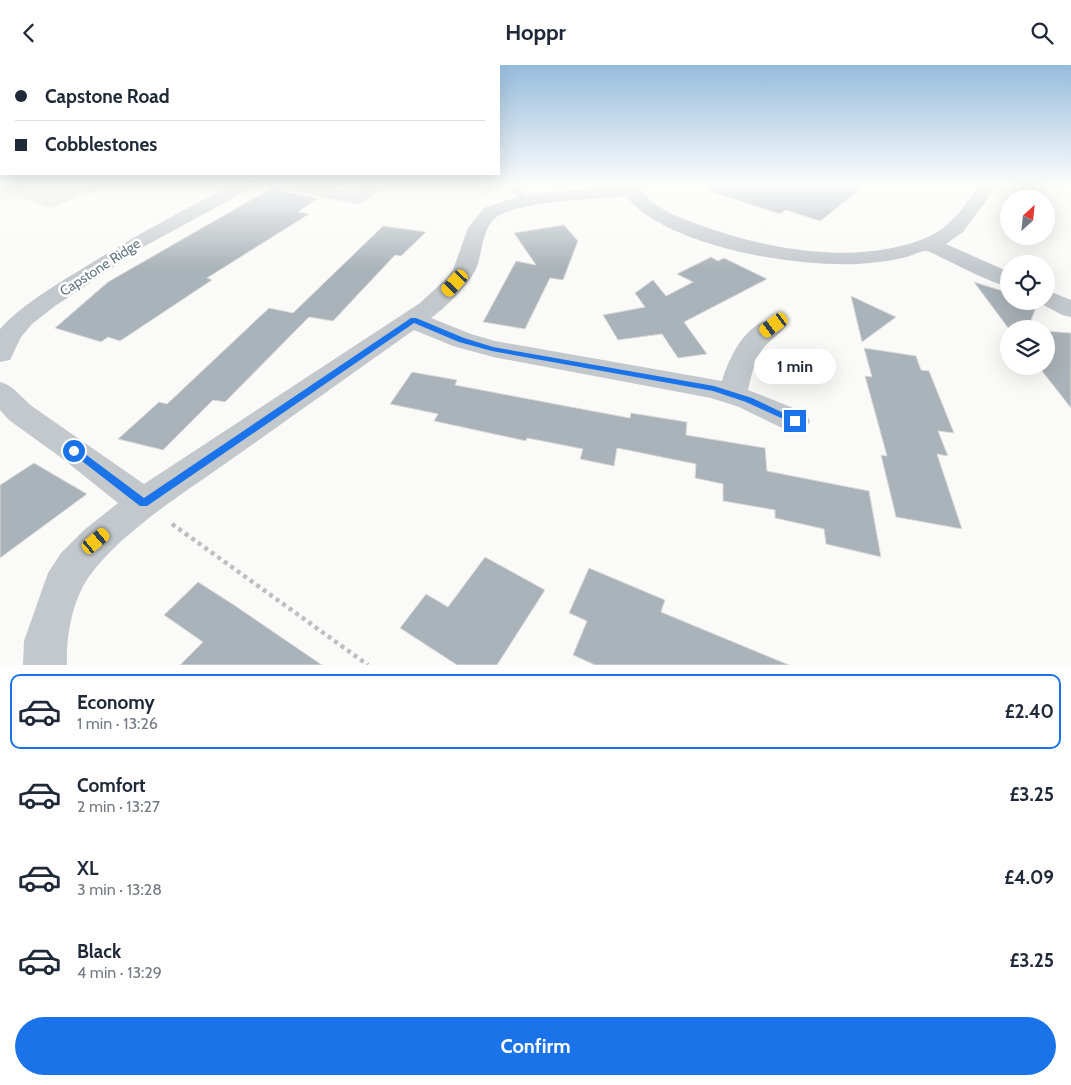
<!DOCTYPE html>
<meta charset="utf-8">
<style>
body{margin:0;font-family:Cabin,sans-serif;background:#f6f6f7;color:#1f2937;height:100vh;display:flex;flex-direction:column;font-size:19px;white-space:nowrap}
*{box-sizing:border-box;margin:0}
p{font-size:16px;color:#747a83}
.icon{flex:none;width:28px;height:28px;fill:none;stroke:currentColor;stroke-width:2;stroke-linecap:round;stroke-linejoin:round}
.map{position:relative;height:600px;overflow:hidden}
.drawer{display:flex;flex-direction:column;background:#fff;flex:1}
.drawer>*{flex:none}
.top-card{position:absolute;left:0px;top:0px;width:500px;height:110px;box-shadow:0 5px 20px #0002;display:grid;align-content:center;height:110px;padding:0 15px;background:#fff}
.needle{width:32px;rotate:27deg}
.buttons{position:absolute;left:1000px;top:125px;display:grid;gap:10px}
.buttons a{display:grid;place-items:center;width:55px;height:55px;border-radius:50%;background:#fff;box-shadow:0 5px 20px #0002;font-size:25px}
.end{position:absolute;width:22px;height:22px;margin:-11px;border:6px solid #1a73e8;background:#fff;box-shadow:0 0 0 2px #fff}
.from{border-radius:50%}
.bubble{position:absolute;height:35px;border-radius:18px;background:#fff;box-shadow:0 5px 20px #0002;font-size:16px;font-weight:700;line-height:35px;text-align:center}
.car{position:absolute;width:15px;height:30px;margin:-15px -8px;border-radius:6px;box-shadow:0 0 4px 1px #0007;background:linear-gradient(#f5c518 24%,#345 0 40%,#f5c518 0 76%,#345 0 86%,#f5c518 0)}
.top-card b{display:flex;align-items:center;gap:18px;height:48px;font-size:19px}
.top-card b+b{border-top:1px solid #e0e1e3}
.top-card i{width:12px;height:12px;background:#1f2937}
ul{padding:9px 0 0;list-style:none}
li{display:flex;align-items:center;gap:15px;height:75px;margin:0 10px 8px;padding:0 5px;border:2px solid transparent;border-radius:10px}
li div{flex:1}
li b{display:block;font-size:19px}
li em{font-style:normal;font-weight:700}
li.selected{border-color:#1a73e8}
li>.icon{width:45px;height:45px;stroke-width:1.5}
.button{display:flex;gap:10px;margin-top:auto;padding:10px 15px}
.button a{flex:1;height:58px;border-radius:30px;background:#1a73e8;color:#fff;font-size:20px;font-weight:700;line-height:58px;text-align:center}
header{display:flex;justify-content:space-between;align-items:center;height:65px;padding:0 15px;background:#fff;font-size:22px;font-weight:700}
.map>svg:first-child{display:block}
.green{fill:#dadfd7}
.building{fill:#aab3b9;stroke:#dcdcda}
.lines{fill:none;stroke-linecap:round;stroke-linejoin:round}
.path{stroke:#bbbfc2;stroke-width:4.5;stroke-dasharray:4 4;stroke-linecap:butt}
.service{fill:#c3c8cc;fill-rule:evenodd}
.minor{fill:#c3c8cc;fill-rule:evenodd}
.route{fill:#1a73e8}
.labels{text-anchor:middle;stroke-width:5;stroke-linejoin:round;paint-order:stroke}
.far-street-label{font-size:14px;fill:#657683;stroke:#fff}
</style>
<header><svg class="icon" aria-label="back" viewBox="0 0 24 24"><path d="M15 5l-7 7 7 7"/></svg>Hoppr<svg class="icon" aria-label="search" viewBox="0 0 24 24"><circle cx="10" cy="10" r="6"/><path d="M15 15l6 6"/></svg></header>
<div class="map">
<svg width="1071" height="600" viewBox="0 0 1071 600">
<rect width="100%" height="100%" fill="#fafaf8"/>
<path class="green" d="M0,120H107L51,143L15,131L0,137Z"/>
<g class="building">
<path d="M709,120H866L820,156L786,145L780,149L709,126Z"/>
<path d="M275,121L280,126L318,133L298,147L309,149L207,213L212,215L120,276L108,272L101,277L55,263L108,217Z"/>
<path d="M564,160L578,176L563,215L550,213L525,264L483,257L516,196L536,200L514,168Z"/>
<path d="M383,161L426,167L401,191L395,190L333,256L309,252L225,337L213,335L163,385L118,374L159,337L167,339L269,243L293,248Z"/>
<path d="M711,192L718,196L724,193L767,214L684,257L707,289L678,293L662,269L618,275L603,250L645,242L635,228L653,215L666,231L693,217L677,209Z"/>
<path d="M974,217L1009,228V236L1036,237L1037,239L1028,264H1009Z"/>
<path d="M851,231L896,252L862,277Z"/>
<path d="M1046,266L1071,268V343L1038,301H1046Z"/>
<path d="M864,283L916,291L921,305L929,306L954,368L938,366L948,391L937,389L962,464L896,452L881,390L887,391L865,311L872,312Z"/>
<path d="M412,307L457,315L455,320L571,342L630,353L631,348L687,357L686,370L765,383L767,406L869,426L881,492L826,479L824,464L775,453V445L723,436V419L695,413L696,399L617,383L614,401L580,394L583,384L527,373L526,376L434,356L438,349L390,339Z"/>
<path d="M34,398L87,429L0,493V420Z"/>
<path d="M485,492L545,525L497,600H457L400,563L426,529L448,542Z"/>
<path d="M589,503L665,535L661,547L789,600H595L573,590L587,556L569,548Z"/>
<path d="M198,517L234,540L322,600H180L203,577L164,550Z"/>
</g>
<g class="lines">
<path class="path" d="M172,459L368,600"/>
<path class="service" d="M511,120H519L528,136L526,138H520Z"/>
<g class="minor">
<path d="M231,120H253L250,124L145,181L55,241L32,259L21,272L10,295L0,297V264C22,240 49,224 77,207C127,175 178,148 231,120Z"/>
<path d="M277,120H315L354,127L364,120H385L363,137L357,139L286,125L280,124Z"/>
<path d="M620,120H638C650,142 678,152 700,160C768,185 861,202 930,171C952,161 965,139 980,120H998L963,167L946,179L1009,207V222C986,216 964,203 942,193C938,191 930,186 925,186C919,187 912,190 907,192C895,195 882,197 869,198C807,205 666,183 626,131C596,134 522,136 498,151C481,162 483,190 475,206C465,224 447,241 431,253L471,269L495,276L722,316C729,291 751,247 783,255L787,260C781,268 773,273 766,280C755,292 752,309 748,325L806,348L810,356L806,364L795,367L784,364L739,342L711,333L493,292L453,281L414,265C350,310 286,356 222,401C179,431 118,470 88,513C72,537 66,572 67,600H23L24,576L48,508L61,488L84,465L118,438L63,394L9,355L0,345V317C15,321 21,333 33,342C70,368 107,393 144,419L420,238L447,213L453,205L468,163L484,143L523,130Z"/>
<path d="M1046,225L1071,235V252L1062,250L1038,237L1046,236Z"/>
</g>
</g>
<linearGradient id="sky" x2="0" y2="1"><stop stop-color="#96bcdc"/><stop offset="0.59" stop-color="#fdfdfc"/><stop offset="1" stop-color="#fdfdfc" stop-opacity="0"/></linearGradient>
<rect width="1071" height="204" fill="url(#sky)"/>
<path class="route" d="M411,253H416L464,273L493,282L714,321L752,333L800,356L795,359L792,358L746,337L713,326L492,286L459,277L414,258L147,441H140L69,386L74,382L77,383L144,433Z"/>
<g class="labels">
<g class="far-street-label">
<text transform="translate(100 202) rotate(-33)" y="5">Capstone Ridge</text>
</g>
</g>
</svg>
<div class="buttons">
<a><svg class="needle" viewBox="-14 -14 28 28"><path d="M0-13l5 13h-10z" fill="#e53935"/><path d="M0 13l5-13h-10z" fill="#747a83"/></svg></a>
<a><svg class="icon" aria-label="locate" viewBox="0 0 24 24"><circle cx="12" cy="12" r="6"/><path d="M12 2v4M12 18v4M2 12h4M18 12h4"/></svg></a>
<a><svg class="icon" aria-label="layers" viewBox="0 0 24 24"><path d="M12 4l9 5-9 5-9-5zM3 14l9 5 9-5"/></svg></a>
</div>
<i class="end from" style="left:74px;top:386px"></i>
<i class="end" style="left:795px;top:356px"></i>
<div class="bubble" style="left:754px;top:284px;width:82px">1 min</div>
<i class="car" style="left:455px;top:218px;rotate:223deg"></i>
<i class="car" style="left:774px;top:260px;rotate:234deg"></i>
<i class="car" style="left:96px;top:476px;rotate:50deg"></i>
<div class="top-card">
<b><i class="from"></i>Capstone Road</b>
<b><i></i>Cobblestones</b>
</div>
</div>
<section class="drawer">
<ul>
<li class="selected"><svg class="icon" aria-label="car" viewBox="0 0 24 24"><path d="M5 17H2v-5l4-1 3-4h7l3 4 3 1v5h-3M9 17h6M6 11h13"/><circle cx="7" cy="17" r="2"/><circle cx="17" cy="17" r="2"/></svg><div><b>Economy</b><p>1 min · 13:26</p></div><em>£2.40</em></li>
<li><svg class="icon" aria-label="car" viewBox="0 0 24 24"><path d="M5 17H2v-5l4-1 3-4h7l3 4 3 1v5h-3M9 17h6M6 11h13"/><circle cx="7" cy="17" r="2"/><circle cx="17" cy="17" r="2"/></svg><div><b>Comfort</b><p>2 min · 13:27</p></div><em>£3.25</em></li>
<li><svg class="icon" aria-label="car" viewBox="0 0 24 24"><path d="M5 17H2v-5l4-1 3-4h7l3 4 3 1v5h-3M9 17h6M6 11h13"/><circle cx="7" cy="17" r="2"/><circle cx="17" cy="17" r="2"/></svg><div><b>XL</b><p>3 min · 13:28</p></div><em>£4.09</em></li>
<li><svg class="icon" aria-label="car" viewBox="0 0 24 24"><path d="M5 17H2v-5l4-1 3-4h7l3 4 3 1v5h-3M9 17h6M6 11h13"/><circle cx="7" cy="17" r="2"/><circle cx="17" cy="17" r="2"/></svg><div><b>Black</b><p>4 min · 13:29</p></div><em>£3.25</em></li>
</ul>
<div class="button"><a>Confirm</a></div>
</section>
